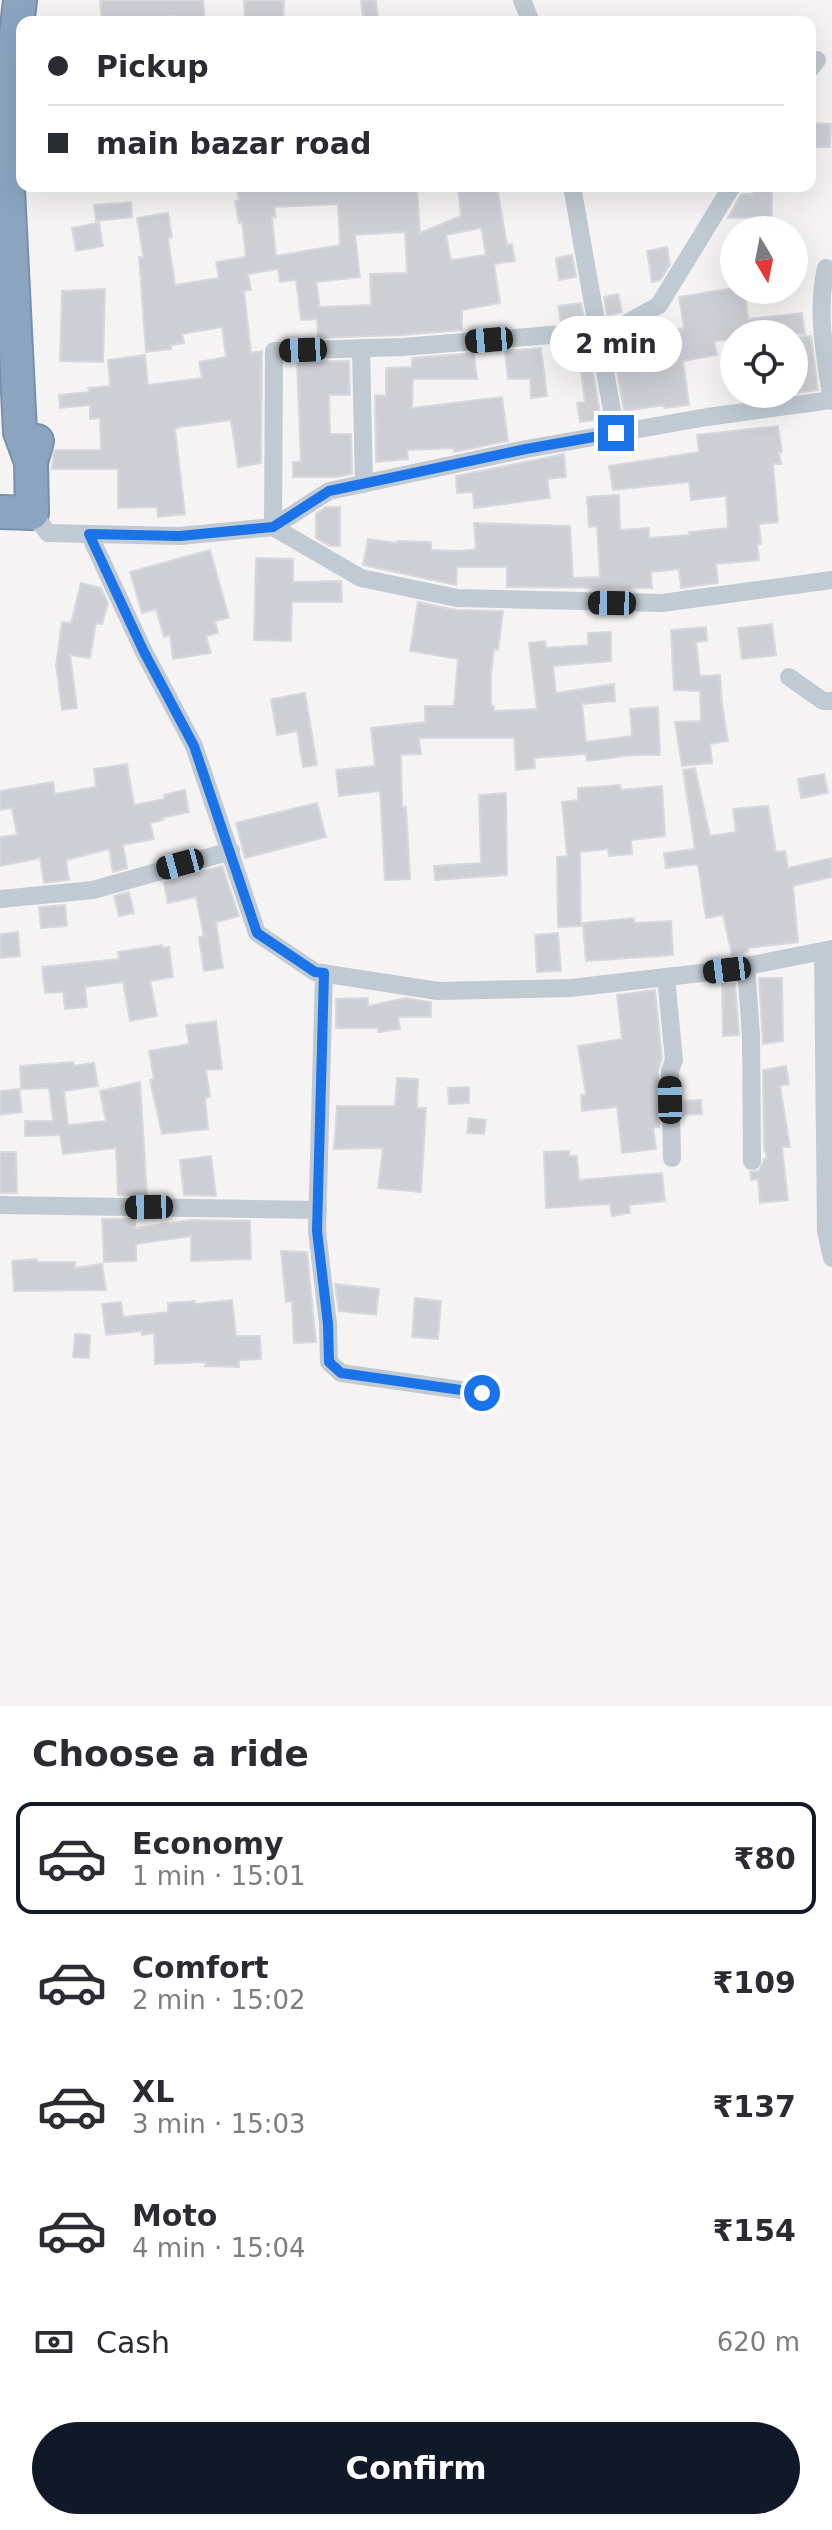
<!DOCTYPE html>
<meta charset="utf-8">
<style>
body{margin:0;font-family:"DejaVu Sans",sans-serif;background:#f7f7f7;color:#2b2b33;height:100vh;display:flex;flex-direction:column;font-size:30px;white-space:nowrap}
*{box-sizing:border-box;margin:0}
p{font-size:26px;color:#7c7c81}
.icon{flex:none;width:44px;height:44px;fill:none;stroke:currentColor;stroke-width:2;stroke-linecap:round;stroke-linejoin:round}
.map{position:relative;height:1706px;overflow:hidden}
.sheet{display:flex;flex-direction:column;background:#fff;flex:1}
.sheet>*{flex:none}
.banner{position:absolute;left:16px;top:16px;width:800px;height:176px;border-radius:16px;box-shadow:0 8px 32px #0002;display:grid;align-content:center;height:176px;padding:0 32px;background:#fff}
.needle{width:52px;rotate:170deg}
.controls{position:absolute;left:720px;top:216px;display:grid;gap:16px}
.controls a{display:grid;place-items:center;width:88px;height:88px;border-radius:50%;background:#fff;box-shadow:0 8px 32px #0002;font-size:40px}
.end{position:absolute;width:36px;height:36px;margin:-18px;border:10px solid #1a73e8;background:#fff;box-shadow:0 0 0 4px #fff}
.from{border-radius:50%}
.bubble{position:absolute;height:56px;border-radius:28px;background:#fff;box-shadow:0 8px 32px #0002;font-size:26px;font-weight:600;line-height:56px;text-align:center}
.car{position:absolute;width:24px;height:48px;margin:-24px -12px;border-radius:10px;box-shadow:0 0 6px 2px #0007;background:linear-gradient(#222 24%,#8ab4d8 0 40%,#222 0 76%,#8ab4d8 0 86%,#222 0)}
.banner b{display:flex;align-items:center;gap:28px;height:76px;font-size:30px}
.banner b+b{border-top:2px solid #e1e1e2}
.banner i{width:20px;height:20px;background:#2b2b33}
ul{padding:0;list-style:none}
li{display:flex;align-items:center;gap:24px;height:112px;margin:0 16px 12px;padding:0 16px;border:4px solid transparent;border-radius:16px}
li div{flex:1}
li b{display:block;font-size:30px}
li em{font-style:normal;font-weight:600}
li.current{border-color:#111827}
li>.icon{width:72px;height:72px;stroke-width:1.5}
h2{padding:0 32px;font-size:36px;line-height:96px}
.pay{display:flex;align-items:center;gap:20px;height:88px;padding:0 32px;font-size:30px}
.pay p{margin-inline-start:auto}
.cta{display:flex;gap:16px;margin-top:auto;padding:16px 32px}
.cta a{flex:1;height:92px;border-radius:48px;background:#111827;color:#fff;font-size:32px;font-weight:600;line-height:92px;text-align:center}
.map>svg:first-child{display:block}
.building{fill:#cdcfd5;stroke:#d7d9de;stroke-width:2;fill-rule:evenodd}
.lines{fill:none;stroke-linecap:round;stroke-linejoin:round}
.highway-casing{stroke:#7690ad;stroke-width:36}
.street{stroke:#c1cad2;stroke-width:18}
.highway{stroke:#8ba5c1;stroke-width:32}
.route{stroke:#1a73e8;stroke-width:10}
</style>
<div class="map">
<svg width="832" height="1706" viewBox="0 0 832 1706">
<rect width="100%" height="100%" fill="#f5f3f3"/>
<g class="building">
<path d="M100,0H203L205,22H174L173,16L102,22Z"/>
<path d="M244,0H284L283,22H245Z"/>
<path d="M361,0H376L378,17L363,18Z"/>
<path d="M810,123L831,124L830,147H810Z"/>
<path d="M237,186H417L420,233L461,216L458,186H477L478,191L497,187L507,245L512,244L515,261L494,264L500,303L462,310V330L402,335L318,338L317,319L301,320L296,280L280,282L278,269L248,274L251,290L244,291L251,353L262,351L261,463L238,467L231,420L179,427L175,429L185,514L158,517L157,507L118,508V469H52L54,450H101L100,418L90,419V405L60,408L59,395L89,392L88,388L110,386L108,360L145,355L148,385L202,378L199,362L226,357L222,327L182,334L184,343L171,345V349L146,352L139,257H143L142,248L137,218L168,213L172,237L168,238L175,285L219,278L216,262L246,257L242,222L239,223L235,201L239,200ZM338,204L340,245L276,256L272,217H276L274,207ZM481,228L486,255L451,260L446,235ZM405,232L407,273L370,274L371,305L320,307L316,282L360,277L355,235Z"/>
<path d="M752,186H772V217L728,218L741,194H752Z"/>
<path d="M131,202L132,217L96,221L94,205Z"/>
<path d="M99,223L103,246L76,251L72,228Z"/>
<path d="M667,247L670,265L660,280L652,282L647,251Z"/>
<path d="M572,255L576,277L559,280L556,258Z"/>
<path d="M734,288V290H745L748,319L802,313L805,334H734V339L714,341L717,355L683,361L689,405L664,408V405L624,411L613,347L652,341L651,333L684,328L679,297Z"/>
<path d="M105,289L103,362L60,361L62,291Z"/>
<path d="M618,294L622,312L607,316L604,297Z"/>
<path d="M581,303L584,320L561,322L558,306Z"/>
<path d="M811,336L818,390L797,393L794,337Z"/>
<path d="M588,343L601,419L580,422L577,403L585,402L580,363L570,365L566,346Z"/>
<path d="M541,348L547,396L531,398L530,379H508L505,351Z"/>
<path d="M474,353L477,379H413L412,408L502,397L508,441L454,452V448L407,450L408,459L376,462L375,395L386,396V368L412,367V358Z"/>
<path d="M349,361L350,395H329L330,434H351L352,474L336,477H293V462H301L297,362Z"/>
<path d="M778,426L782,452H779L781,464H773L778,522L759,524L761,544H757L759,560L716,564L718,583L681,588L679,569L651,572L652,588L507,587V567H457L456,585L363,565L368,539L397,543V541L431,542V550L460,551L476,549L474,523L570,526L573,578L600,577L597,526L589,527L587,497L619,495L620,530L649,528V538L690,535L689,532L728,528L726,496L691,500L689,482L613,490L609,466L699,452L697,435Z"/>
<path d="M564,454L566,477L547,479L550,498L474,508L473,492L457,493L456,476Z"/>
<path d="M326,507H340V546H330L316,538V514Z"/>
<path d="M210,550L229,618L215,621L218,633L206,636L211,653L173,659L170,635L164,637L156,609L142,613L130,572Z"/>
<path d="M256,558L293,559V582L341,581L342,602H292L291,641L254,640Z"/>
<path d="M81,583L101,588L108,603L102,624L96,623L90,658L70,655L77,708L62,710L56,665L62,622L71,623Z"/>
<path d="M418,602L456,610L503,611L498,650L494,649L491,674V706H494V711L537,709L529,643L545,641L546,648L588,645V633L611,632V661L553,666L556,693L614,684L615,701L582,704L586,742L632,736L630,709L658,707L660,755H633L587,761L586,754L534,758L535,768L516,770L514,738H419L421,754L401,755L402,807H406L410,879L385,880L380,791L339,796L336,770L375,766L371,728L425,722V706H454L458,659L410,651Z"/>
<path d="M772,624L776,655L742,659L738,628Z"/>
<path d="M706,627L707,641L696,642L700,676L720,675L722,705L728,741L710,744L712,763L682,766L675,722L701,721L700,691L674,690L671,630Z"/>
<path d="M305,693L317,765L303,767L297,731L277,735L271,699Z"/>
<path d="M127,764L134,805L164,799V795L185,790L189,812L162,818L163,820L150,823L154,839L123,845L127,868L113,872L109,849L66,860L69,880L44,883L40,858L0,866V837L17,835L12,808L0,810V791L53,782L55,794L96,787L94,769Z"/>
<path d="M695,768L710,836L736,832L733,809L768,806L776,852L785,851L788,868L832,858V877L793,886L798,942L748,948V951L732,955L723,915L706,918L698,864L666,868L664,853L695,849L683,770Z"/>
<path d="M824,774L828,793L801,798L798,779Z"/>
<path d="M620,785L621,790L662,786L665,836L631,840L632,854L609,856L608,849L580,852L581,926L558,927L557,857L567,856L562,802L578,800V788Z"/>
<path d="M506,793L507,875L435,880L434,866L481,863L479,795Z"/>
<path d="M317,803L326,837L245,858L236,823Z"/>
<path d="M222,866L239,916L216,922L223,968L204,971L199,937L204,936L196,897L168,903L164,883Z"/>
<path d="M129,892L134,913L119,916L114,896Z"/>
<path d="M65,905L67,926L41,928L39,907Z"/>
<path d="M634,918V923L671,921L673,955L586,961L583,923Z"/>
<path d="M18,932L20,956L0,958V934Z"/>
<path d="M558,933L561,971L537,972L535,935Z"/>
<path d="M162,945L163,948L169,947L173,977L150,981L157,1016L130,1021L123,982L85,987L87,1007L65,1009L63,992L45,993L42,967L119,959L118,952Z"/>
<path d="M759,978H782L783,1041L763,1044Z"/>
<path d="M722,984H735L739,1035L723,1036Z"/>
<path d="M655,990L662,1058L658,1071L659,1127L653,1128L656,1149L622,1153L617,1107L582,1111L581,1095L586,1094L578,1046L622,1039L617,995Z"/>
<path d="M368,998V1006L406,998L431,1002V1017H398L400,1029L378,1032V1028H336V999Z"/>
<path d="M216,1021L222,1069L206,1070L210,1097L205,1098L208,1129L162,1134L150,1080L154,1079L149,1051L189,1044L186,1025Z"/>
<path d="M73,1062L74,1066L94,1063L98,1086L64,1091L68,1125L106,1121L100,1091L140,1082L147,1195H118L116,1148L63,1154L60,1135L25,1136V1121H53L49,1088L21,1089L20,1066Z"/>
<path d="M786,1066L789,1084L780,1086L790,1147H782L788,1200L760,1203L758,1179L751,1180L750,1172L759,1171L764,1159H767L764,1147L763,1070Z"/>
<path d="M397,1078L418,1079L417,1108H426L421,1192L378,1188L383,1148L334,1149L337,1106H395Z"/>
<path d="M469,1087V1103L449,1104L448,1088Z"/>
<path d="M19,1089L22,1112L0,1115V1091Z"/>
<path d="M701,1100L702,1114L683,1115V1101Z"/>
<path d="M469,1118L486,1120L484,1134L467,1133Z"/>
<path d="M569,1151V1156H577L579,1180L662,1173L665,1201L629,1205L630,1213L612,1216L610,1204L546,1208L544,1152Z"/>
<path d="M0,1152H16L17,1193H0Z"/>
<path d="M211,1156L216,1196L184,1195L180,1160Z"/>
<path d="M102,1219H135V1228L190,1220L250,1221L251,1259L191,1261V1236L136,1244V1261L104,1262Z"/>
<path d="M281,1251L307,1252L316,1342L294,1343L292,1301L286,1302Z"/>
<path d="M37,1259V1262H75V1268L102,1264L106,1290L14,1291L12,1261Z"/>
<path d="M335,1284L379,1289L376,1315L339,1311Z"/>
<path d="M415,1298L441,1301L438,1339L412,1337Z"/>
<path d="M232,1300L236,1336H260L261,1359L239,1360V1367L205,1366L206,1362L155,1364L154,1333L142,1335V1331L106,1335L102,1304L121,1302L123,1317L168,1312V1303L195,1301V1304Z"/>
<path d="M75,1334L90,1335L89,1358L73,1357Z"/>
</g>
<g class="lines">
<defs>
<g id="highway">
<path d="M20,0L10,90L7,169L20,432L31,462"/>
<path d="M0,512L32,513L31,462L37,441"/>
</g>
</defs>
<use href="#highway" class="highway-casing"/>
<g class="street">
<path d="M522,0L531,22"/>
<path d="M810,69L817,60"/>
<path d="M572,186L616,433"/>
<path d="M826,268C816,312 825,356 832,401"/>
<path d="M361,348L364,484"/>
<path d="M32,513L48,533L180,536L273,527L361,578L457,598L662,603L832,580"/>
<path d="M273,527L274,351L403,347L575,333L622,326L659,305L732,186"/>
<path d="M273,527L329,491L526,449L707,417L832,400"/>
<path d="M89,534L144,652L194,746L257,933L315,972L438,991L571,988L727,970L832,949"/>
<path d="M789,677L823,701H832"/>
<path d="M0,899L93,890L231,851"/>
<path d="M823,951L826,1231L832,1258"/>
<path d="M746,966L751,1036L752,1161"/>
<path d="M324,973L317,1231L328,1324L329,1362L341,1373L482,1393"/>
<path d="M666,977L674,1060L670,1071L672,1158"/>
<path d="M0,1205L318,1210"/>
</g>
<use href="#highway" class="highway"/>
</g>
<g class="lines">
<path class="route" d="M482,1393L341,1373L329,1362L328,1324L317,1231L324,973L315,972L257,933L194,746L144,652L89,534L180,536L273,527L329,491L526,449L616,433"/>
</g>
</svg>
<div class="controls">
<a><svg class="needle" viewBox="-14 -14 28 28"><path d="M0-13l5 13h-10z" fill="#e53935"/><path d="M0 13l5-13h-10z" fill="#7c7c81"/></svg></a>
<a><svg class="icon" aria-label="locate" viewBox="0 0 24 24"><circle cx="12" cy="12" r="6"/><path d="M12 2v4M12 18v4M2 12h4M18 12h4"/></svg></a>
</div>
<i class="end from" style="left:482px;top:1393px"></i>
<i class="end" style="left:616px;top:433px"></i>
<div class="bubble" style="left:550px;top:316px;width:132px">2 min</div>
<i class="car" style="left:489px;top:340px;rotate:265deg"></i>
<i class="car" style="left:303px;top:350px;rotate:268deg"></i>
<i class="car" style="left:612px;top:603px;rotate:271deg"></i>
<i class="car" style="left:180px;top:864px;rotate:255deg"></i>
<i class="car" style="left:727px;top:970px;rotate:263deg"></i>
<i class="car" style="left:670px;top:1100px;rotate:359deg"></i>
<i class="car" style="left:149px;top:1207px;rotate:269deg"></i>
<div class="banner">
<b><i class="from"></i>Pickup</b>
<b><i></i>main bazar road</b>
</div>
</div>
<section class="sheet">
<h2>Choose a ride</h2>
<ul>
<li class="current"><svg class="icon" aria-label="car" viewBox="0 0 24 24"><path d="M5 17H2v-5l4-1 3-4h7l3 4 3 1v5h-3M9 17h6M6 11h13"/><circle cx="7" cy="17" r="2"/><circle cx="17" cy="17" r="2"/></svg><div><b>Economy</b><p>1 min · 15:01</p></div><em>₹80</em></li>
<li><svg class="icon" aria-label="car" viewBox="0 0 24 24"><path d="M5 17H2v-5l4-1 3-4h7l3 4 3 1v5h-3M9 17h6M6 11h13"/><circle cx="7" cy="17" r="2"/><circle cx="17" cy="17" r="2"/></svg><div><b>Comfort</b><p>2 min · 15:02</p></div><em>₹109</em></li>
<li><svg class="icon" aria-label="car" viewBox="0 0 24 24"><path d="M5 17H2v-5l4-1 3-4h7l3 4 3 1v5h-3M9 17h6M6 11h13"/><circle cx="7" cy="17" r="2"/><circle cx="17" cy="17" r="2"/></svg><div><b>XL</b><p>3 min · 15:03</p></div><em>₹137</em></li>
<li><svg class="icon" aria-label="car" viewBox="0 0 24 24"><path d="M5 17H2v-5l4-1 3-4h7l3 4 3 1v5h-3M9 17h6M6 11h13"/><circle cx="7" cy="17" r="2"/><circle cx="17" cy="17" r="2"/></svg><div><b>Moto</b><p>4 min · 15:04</p></div><em>₹154</em></li>
</ul>
<div class="pay"><svg class="icon" aria-label="cash" viewBox="0 0 24 24"><path d="M3 7h18v10H3z"/><circle cx="12" cy="12" r="2"/></svg>Cash<p>620 m</p></div>
<div class="cta"><a>Confirm</a></div>
</section>
